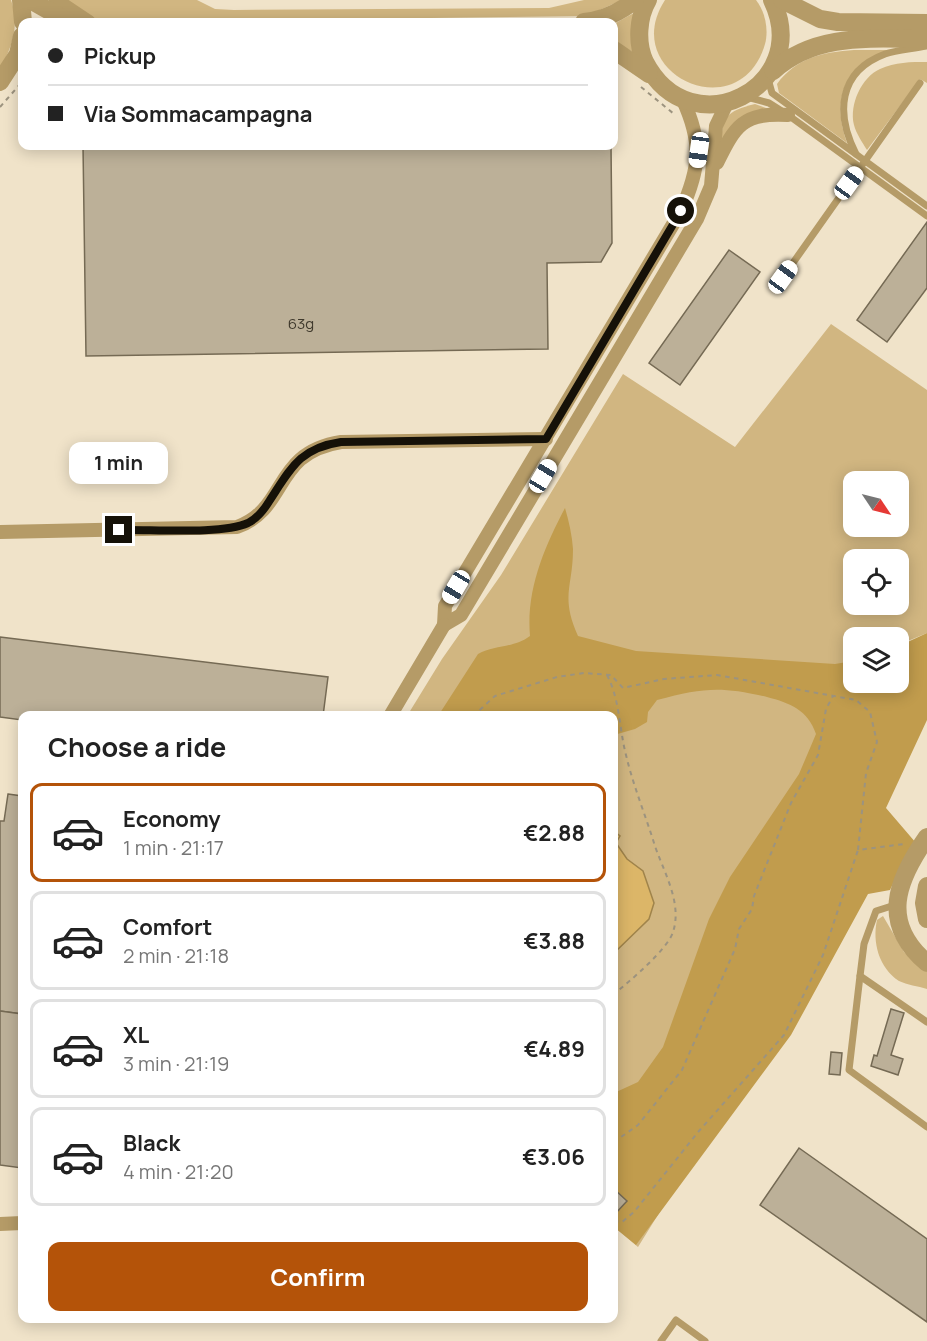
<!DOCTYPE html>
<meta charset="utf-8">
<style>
body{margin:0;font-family:Manrope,sans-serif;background:#f6f6f6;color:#222;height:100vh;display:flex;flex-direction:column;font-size:22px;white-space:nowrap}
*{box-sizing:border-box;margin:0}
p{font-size:20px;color:#767676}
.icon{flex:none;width:33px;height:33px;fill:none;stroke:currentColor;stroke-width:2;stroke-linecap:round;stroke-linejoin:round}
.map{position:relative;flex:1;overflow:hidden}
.drawer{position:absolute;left:18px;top:711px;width:600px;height:612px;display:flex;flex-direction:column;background:#fff;border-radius:12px;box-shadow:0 3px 15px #0003}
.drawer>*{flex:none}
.top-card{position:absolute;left:18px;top:18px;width:600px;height:132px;border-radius:12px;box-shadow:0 3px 15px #0003;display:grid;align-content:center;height:132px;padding:0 30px;background:#fff}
.needle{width:39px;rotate:125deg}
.controls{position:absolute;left:843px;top:471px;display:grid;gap:12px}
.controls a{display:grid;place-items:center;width:66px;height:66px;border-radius:12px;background:#fff;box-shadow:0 3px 15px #0003;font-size:30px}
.end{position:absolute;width:27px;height:27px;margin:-14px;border:8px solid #151108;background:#fff;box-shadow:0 0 0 3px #fff}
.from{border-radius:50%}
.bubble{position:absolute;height:42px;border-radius:12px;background:#fff;box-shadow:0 3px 15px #0003;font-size:20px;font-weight:700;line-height:42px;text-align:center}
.car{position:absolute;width:18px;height:36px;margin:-18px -9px;border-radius:8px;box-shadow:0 0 4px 2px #0007;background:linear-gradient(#fff 24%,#345 0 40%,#fff 0 76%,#345 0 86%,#fff 0)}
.top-card b{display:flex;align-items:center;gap:21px;height:57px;font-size:22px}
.top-card b+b{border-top:2px solid #e0e0e0}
.top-card i{width:15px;height:15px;background:#222}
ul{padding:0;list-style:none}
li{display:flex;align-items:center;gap:18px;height:99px;margin:0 12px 9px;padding:0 18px;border:3px solid #e0e0e0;border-radius:12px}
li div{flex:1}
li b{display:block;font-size:22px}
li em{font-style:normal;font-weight:700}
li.selected{border-color:#b45309}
li>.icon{width:54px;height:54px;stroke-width:1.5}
h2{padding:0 30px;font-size:27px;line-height:72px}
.primary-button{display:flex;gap:12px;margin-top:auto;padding:12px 30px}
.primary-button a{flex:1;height:69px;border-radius:12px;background:#b45309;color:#fff;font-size:24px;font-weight:700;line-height:69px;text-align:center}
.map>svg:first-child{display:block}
.green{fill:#d1b681;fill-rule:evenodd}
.forest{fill:#c19c4d}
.water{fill:#dcb668;stroke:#a0844b;stroke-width:1.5}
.building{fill:#bcb098;stroke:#756a54;stroke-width:1.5}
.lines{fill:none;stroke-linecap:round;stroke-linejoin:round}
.path{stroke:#9c937f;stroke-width:2;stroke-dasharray:4.5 4.5;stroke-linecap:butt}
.service{stroke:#b59b67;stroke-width:7}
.minor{stroke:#b59b67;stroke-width:14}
.tertiary{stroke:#b59b67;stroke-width:18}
.route{stroke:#151108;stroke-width:8}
.labels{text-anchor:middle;stroke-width:4.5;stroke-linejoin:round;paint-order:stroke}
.number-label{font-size:15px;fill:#3f392c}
</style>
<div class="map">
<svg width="927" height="1341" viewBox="0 0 927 1341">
<rect width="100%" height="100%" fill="#f0e3c9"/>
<g class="green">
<path d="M0,0H11C20,26 12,46 0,70Z"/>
<path d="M63,0H197L215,9L234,10L549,8L584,0H622L586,16L119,22L93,21Z"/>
<path d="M665,0H756C765,11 769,30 765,44C740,130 617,74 665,0Z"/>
<path d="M632,14L636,15L635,53L614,42V24Z"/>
<path d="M854,50H893C845,61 831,98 847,143L779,93L777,84C796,58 823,52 854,50Z"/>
<path d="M927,62V83L920,79L867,150C862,142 856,133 854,125C849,104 862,77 880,69C895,62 911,62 927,62Z"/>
<path d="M755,104L774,111L721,146C722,117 726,111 755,104Z"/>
<path d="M831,324L927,390V633L903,643L920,706L852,902L638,1247L614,1227V716H407L442,659L501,575L623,374L735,447ZM854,482H898V526H854ZM854,560H898V604H854ZM854,638H898V682H854Z"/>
<path d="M883,916L904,952L927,972V989C918,986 907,985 899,981C879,968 872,942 877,920Z"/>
</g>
<path class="forest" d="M565,508C569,522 572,535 573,549C573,587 560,596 578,636L636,651L835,664L853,661L854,682H898L899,646L927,633V720L886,808L916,843L904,860L890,890L868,894L791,1035L636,1245L614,1227V1093L638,1082L663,1047L709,919L730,877L799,774L816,734C808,710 790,703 767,697C720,686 703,688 657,700L648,712L647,722L635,729L614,735V716H438L478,654C495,645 514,648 530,636C526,590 544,548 565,508Z"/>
<path class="water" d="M614,831L620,836L616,843L627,859L643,871L654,903L649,919L614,953Z"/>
<g class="building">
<path d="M83,146H611L612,243L601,262L547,263L548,349L86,356Z"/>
<path d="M927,222V288L887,342L857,320Z"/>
<path d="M729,250L760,272L680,385L649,363Z"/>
<path d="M0,637L328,677L323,716H22V720L0,717Z"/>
<path d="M8,794L22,796V1014L0,1011V821H4Z"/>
<path d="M891,1009L904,1013L891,1055L903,1059L898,1075L871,1066L874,1055L877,1056Z"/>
<path d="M0,1011L22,1014V1168L0,1165Z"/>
<path d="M831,1052L842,1053L840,1075L829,1074Z"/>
<path d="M799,1148L927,1239V1322L760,1205Z"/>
<path d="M614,1189L627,1201L615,1214L614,1212Z"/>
</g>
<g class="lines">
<g class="path">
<path d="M641,87L674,114"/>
<path d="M0,107L22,82"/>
<path d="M607,675C620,700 619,728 626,755C633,785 645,814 654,843C662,869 683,902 673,932C668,949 629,982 614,994"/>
<path d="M473,716L495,696L557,677L584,673L611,675L623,688L664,679L717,675L856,700L870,712L877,742L866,773L858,850L904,844"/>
<path d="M614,1142L638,1125L682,1070L735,949L739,929L752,909L754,896L791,803L818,755L826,709L833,696"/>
<path d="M614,1221L622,1222L634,1212L699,1131L784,1035L823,955L858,850"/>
</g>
<g class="service">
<path d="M768,79L772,93L927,206"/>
<path d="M747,97L769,103L788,115L927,216"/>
<path d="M856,154C836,115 837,72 885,54C897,50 912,49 926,46"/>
<path d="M783,277L920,83"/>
<path d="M898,904L876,911L864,944L860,976L927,1022"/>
<path d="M860,976L849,1070L927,1127"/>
<path d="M661,1341L676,1320L705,1341"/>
</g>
<g class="minor">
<path d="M56,0L89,22"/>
<path d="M683,100C703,144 700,168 681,211L445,606L444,625L461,615L697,219L711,186L716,126L727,103"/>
<path d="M717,163C735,126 743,112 788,115"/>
<path d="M0,532L237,527C289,508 272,453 341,442L546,439"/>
<path d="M390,716L444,625"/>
<path d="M0,1224L22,1223"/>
</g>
<g class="tertiary">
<path d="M21,0L23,22"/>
<path d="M30,0L69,22"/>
<path d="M648,0C638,17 636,43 645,62C691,150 814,87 772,0"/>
<path d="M782,0L820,19L838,22L927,23"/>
<path d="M584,22C604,20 619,13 635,0"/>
<path d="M614,50L649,74"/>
<path d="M773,71C816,32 873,39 927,39"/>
<path d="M0,82L18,54L22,36"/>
<path d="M927,837C896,881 880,923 927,963"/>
<path d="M927,886L924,903L927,919"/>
</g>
</g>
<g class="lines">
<path class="route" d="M119,530C150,529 221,535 248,523C258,518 264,510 270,500C291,468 300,448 341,442L546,439L681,211"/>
</g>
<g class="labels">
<g class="number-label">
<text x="301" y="329">63g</text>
</g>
</g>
</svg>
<div class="controls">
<a><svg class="needle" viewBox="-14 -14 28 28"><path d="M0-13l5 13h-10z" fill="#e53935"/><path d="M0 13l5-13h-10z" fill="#767676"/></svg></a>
<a><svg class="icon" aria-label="locate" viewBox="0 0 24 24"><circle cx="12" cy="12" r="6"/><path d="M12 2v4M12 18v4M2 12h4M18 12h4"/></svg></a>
<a><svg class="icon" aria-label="layers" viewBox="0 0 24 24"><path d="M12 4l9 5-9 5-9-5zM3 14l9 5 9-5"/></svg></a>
</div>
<i class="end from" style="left:681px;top:211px"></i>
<i class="end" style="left:119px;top:530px"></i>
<div class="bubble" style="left:69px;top:442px;width:99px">1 min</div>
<i class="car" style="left:699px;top:150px;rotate:188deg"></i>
<i class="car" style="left:849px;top:183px;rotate:36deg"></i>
<i class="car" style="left:783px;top:277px;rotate:36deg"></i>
<i class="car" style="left:543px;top:476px;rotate:31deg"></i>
<i class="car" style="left:456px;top:587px;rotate:211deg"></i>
<div class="top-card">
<b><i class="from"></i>Pickup</b>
<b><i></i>Via Sommacampagna</b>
</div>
<section class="drawer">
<h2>Choose a ride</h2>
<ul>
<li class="selected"><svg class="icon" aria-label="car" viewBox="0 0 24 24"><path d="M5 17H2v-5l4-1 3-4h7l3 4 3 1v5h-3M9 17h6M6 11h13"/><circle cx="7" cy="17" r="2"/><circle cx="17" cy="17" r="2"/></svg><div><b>Economy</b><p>1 min · 21:17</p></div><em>€2.88</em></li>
<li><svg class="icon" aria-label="car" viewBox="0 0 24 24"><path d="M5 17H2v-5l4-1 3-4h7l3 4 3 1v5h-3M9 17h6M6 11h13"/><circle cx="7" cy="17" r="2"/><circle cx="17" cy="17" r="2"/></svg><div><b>Comfort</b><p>2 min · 21:18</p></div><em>€3.88</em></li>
<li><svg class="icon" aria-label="car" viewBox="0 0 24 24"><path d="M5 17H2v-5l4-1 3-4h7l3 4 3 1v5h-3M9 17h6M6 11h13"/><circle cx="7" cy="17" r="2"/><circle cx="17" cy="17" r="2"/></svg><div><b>XL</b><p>3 min · 21:19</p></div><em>€4.89</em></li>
<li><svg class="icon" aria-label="car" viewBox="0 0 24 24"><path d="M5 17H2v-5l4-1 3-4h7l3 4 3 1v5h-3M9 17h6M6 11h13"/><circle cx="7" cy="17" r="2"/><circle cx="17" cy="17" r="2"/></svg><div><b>Black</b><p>4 min · 21:20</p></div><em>€3.06</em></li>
</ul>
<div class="primary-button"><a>Confirm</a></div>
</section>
</div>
